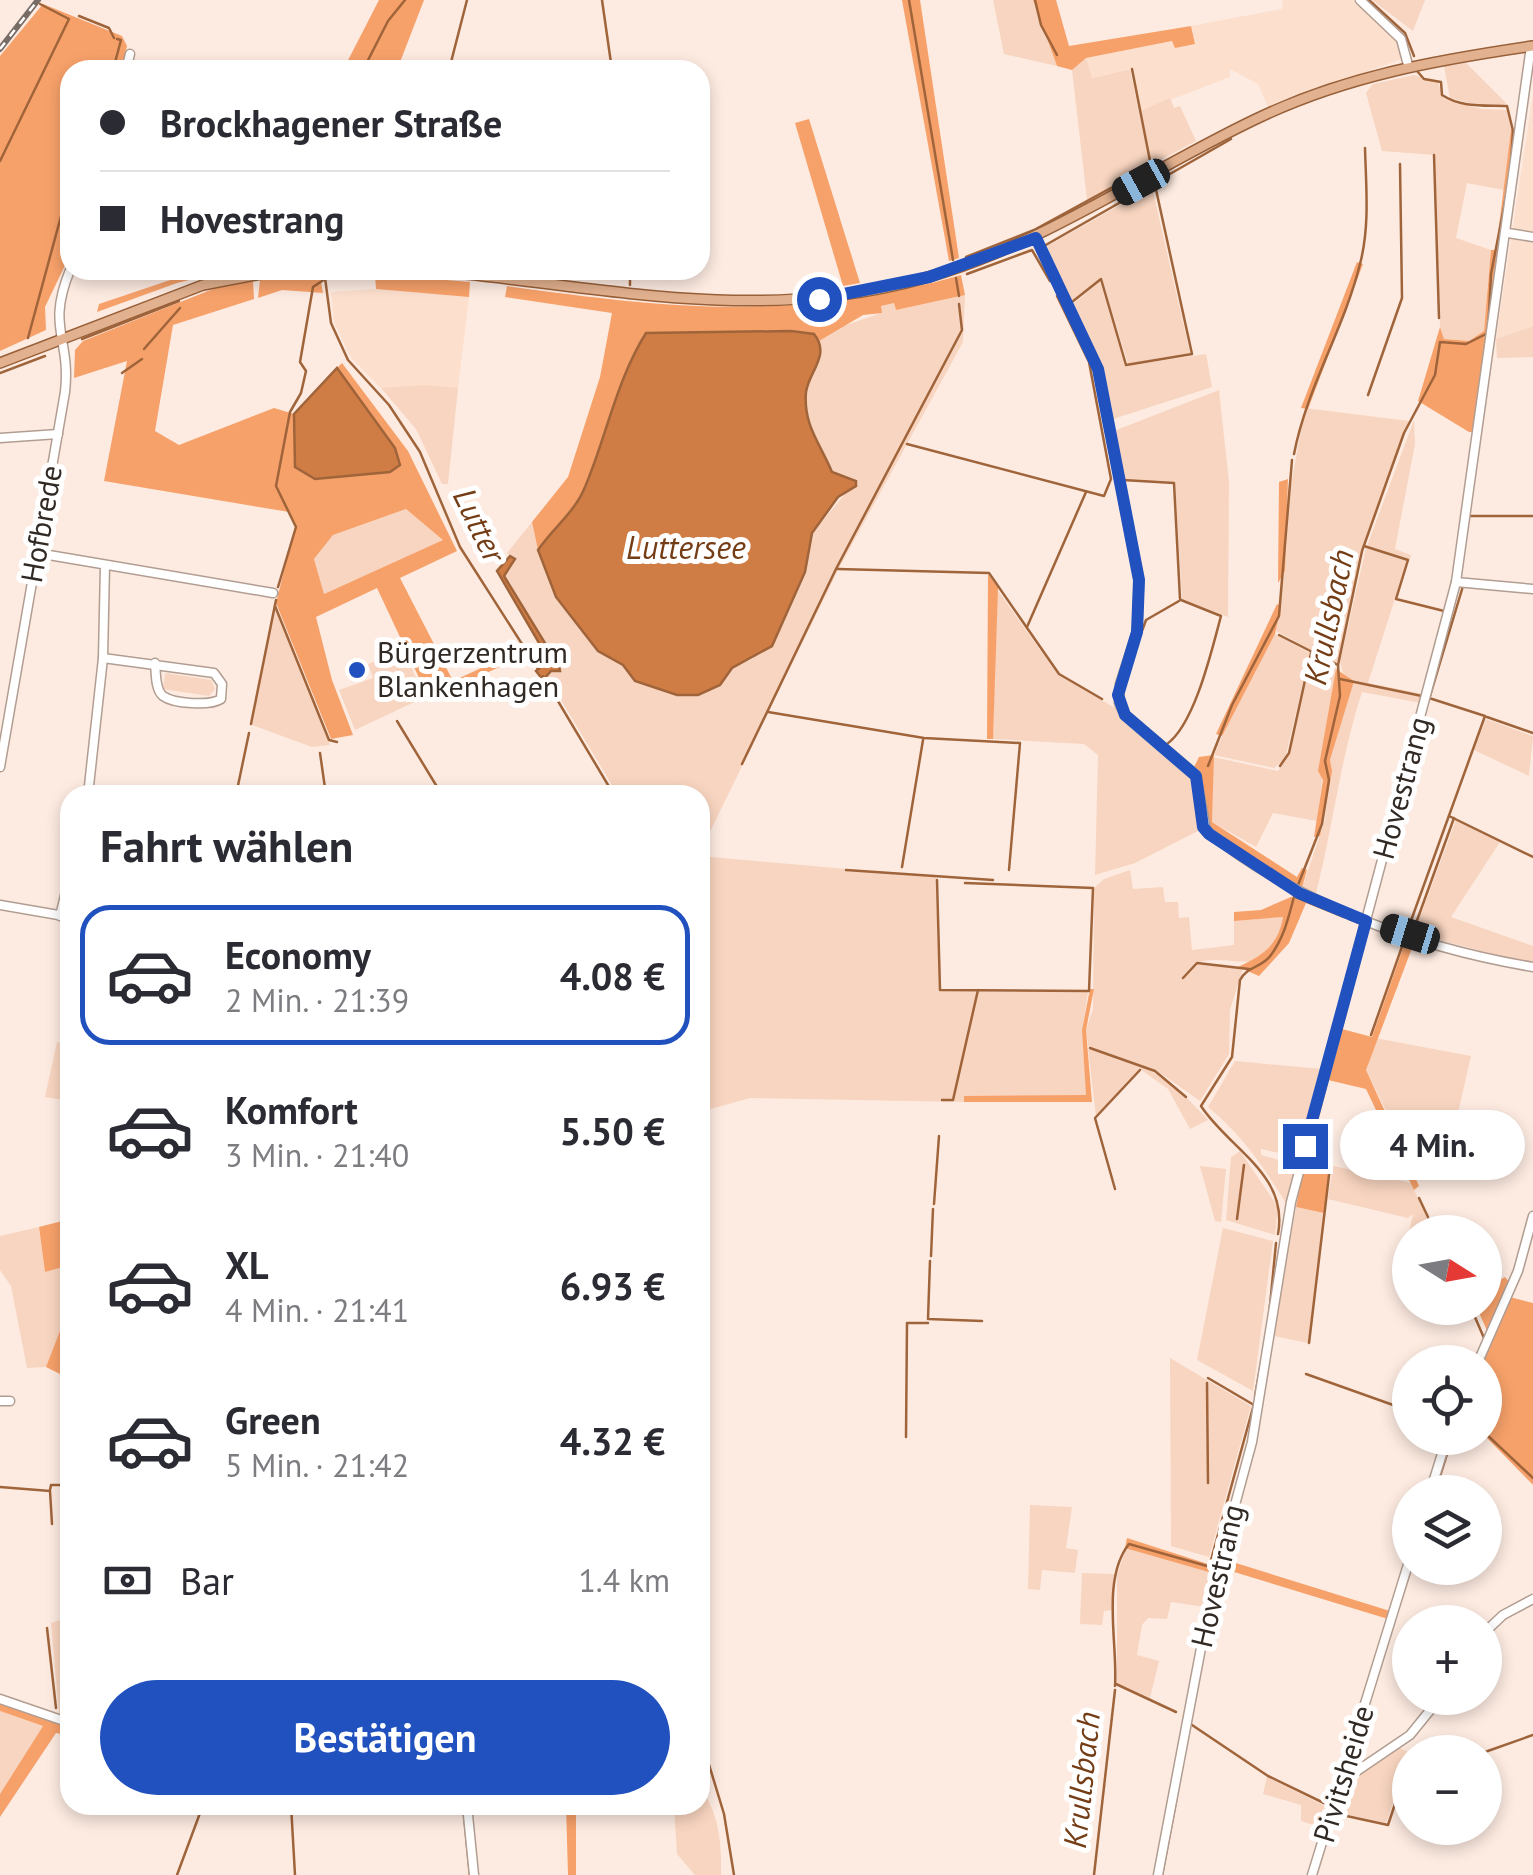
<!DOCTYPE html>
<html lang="de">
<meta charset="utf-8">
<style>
body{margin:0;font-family:"PT Sans",sans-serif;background:#f2f2f3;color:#2b2b33;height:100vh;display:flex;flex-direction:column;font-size:38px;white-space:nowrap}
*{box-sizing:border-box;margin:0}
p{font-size:32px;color:#7c7c81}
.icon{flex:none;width:55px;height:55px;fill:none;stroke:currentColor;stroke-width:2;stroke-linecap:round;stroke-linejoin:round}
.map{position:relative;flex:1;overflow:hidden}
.drawer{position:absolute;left:60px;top:785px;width:650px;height:1030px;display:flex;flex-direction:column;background:#fff;border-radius:30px;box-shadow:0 5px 15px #0003}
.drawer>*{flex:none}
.guide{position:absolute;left:60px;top:60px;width:650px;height:220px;border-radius:30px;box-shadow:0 5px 15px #0003;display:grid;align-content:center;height:220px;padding:0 40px;background:#fff}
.needle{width:65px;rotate:101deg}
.buttons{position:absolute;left:1392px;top:1215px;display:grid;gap:20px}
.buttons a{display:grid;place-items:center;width:110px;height:110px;border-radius:50%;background:#fff;box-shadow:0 5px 15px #0003;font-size:50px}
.end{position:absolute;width:45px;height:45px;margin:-22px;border:12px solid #2051be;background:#fff;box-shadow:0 0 0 5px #fff}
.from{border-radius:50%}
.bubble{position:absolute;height:70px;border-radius:35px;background:#fff;box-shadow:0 5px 15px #0003;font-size:32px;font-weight:800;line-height:70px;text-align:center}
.car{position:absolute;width:30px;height:60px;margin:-30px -15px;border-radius:12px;box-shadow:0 0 8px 2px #0007;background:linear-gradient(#222 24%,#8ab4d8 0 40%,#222 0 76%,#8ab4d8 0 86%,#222 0)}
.guide b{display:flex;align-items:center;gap:35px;height:95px;font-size:38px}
.guide b+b{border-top:2px solid #e1e1e2}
.guide i{width:25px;height:25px;background:#2b2b33}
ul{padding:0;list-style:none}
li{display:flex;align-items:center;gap:30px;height:140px;margin:0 20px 15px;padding:0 20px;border:5px solid transparent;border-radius:30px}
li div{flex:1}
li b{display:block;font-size:38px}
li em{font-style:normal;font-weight:800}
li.active{border-color:#2051be}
li>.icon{width:90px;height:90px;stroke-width:1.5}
h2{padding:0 40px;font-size:45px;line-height:120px}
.pay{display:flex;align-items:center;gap:25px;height:110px;padding:0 40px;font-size:38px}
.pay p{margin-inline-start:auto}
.action{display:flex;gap:20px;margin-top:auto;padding:20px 40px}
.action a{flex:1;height:115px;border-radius:60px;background:#2051be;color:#fff;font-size:40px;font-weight:800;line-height:115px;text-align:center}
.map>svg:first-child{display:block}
.built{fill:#fcdfcd}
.green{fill:#f8d5c0}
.forest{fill:#f7a16a;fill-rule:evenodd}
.water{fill:#cf7d45;stroke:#a0643b;stroke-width:2.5}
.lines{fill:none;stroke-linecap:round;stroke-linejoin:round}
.stream{stroke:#a0643b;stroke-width:2.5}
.minor-casing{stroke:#b29d91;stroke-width:11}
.major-casing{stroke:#986039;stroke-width:12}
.minor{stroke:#fff;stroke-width:8}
.major{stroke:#e2b18f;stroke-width:9}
.rail-casing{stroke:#786c66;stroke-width:6}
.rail{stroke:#fff;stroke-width:2.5;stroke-dasharray:8;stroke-linecap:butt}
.route{stroke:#2051be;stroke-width:12}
.poi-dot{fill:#2051be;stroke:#fff;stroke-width:4}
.labels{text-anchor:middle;stroke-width:10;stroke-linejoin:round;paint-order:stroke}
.street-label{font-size:30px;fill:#312924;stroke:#fff}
.poi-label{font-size:30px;fill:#312924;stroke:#fff;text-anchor:start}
.water-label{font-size:32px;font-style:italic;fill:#743d15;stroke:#fff}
</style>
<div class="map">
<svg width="1533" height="1875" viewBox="0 0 1533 1875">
<rect width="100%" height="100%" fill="#fdebe1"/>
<g class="built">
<path d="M1283,0H1354L1397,41L1402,59L1268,107L1258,84L1230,69V77L1141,111L1132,68L1091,78L1086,58L1173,41L1195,44L1191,26L1282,9Z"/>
<path d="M1533,96V326L1496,339L1532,100Z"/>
<path d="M376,289L469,297L458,388H381L351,358L334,322L331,292Z"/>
</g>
<g class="green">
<path d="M993,0H1033L1057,66L1004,54Z"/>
<path d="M1372,0H1425L1413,31Z"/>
<path d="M1086,58L1092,78L1130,69L1150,166L1087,200L1072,70Z"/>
<path d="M1466,63L1506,103L1504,105L1482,106L1450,98L1444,66Z"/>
<path d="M1414,75L1438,82L1444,99L1481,109L1507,110L1511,130L1504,190L1467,183L1456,238L1491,250L1484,331L1469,341L1444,339L1440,327L1435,155L1382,151L1366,93L1373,84Z"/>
<path d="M1170,98L1174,108L1180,106L1196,141L1151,165L1141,111Z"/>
<path d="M1152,187L1190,353L1128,364L1102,279L1071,302L1047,246Z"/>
<path d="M1100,281L1125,366L1206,354L1212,387L1110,420L1098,360L1072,305Z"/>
<path d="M965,295L963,342L839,568L700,852V795H618L546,675L559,666L504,575L515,559L507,553L532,522L538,550L598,651L623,665L635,681L666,692L698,695L720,685L732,668L752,659L777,628L805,571L812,533L856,481L832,473C820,443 799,422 807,388C811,369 821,361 819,341L835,329L881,313V306L894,303L896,310Z"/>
<path d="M1533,326V357L1497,358L1496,339Z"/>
<path d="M425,385L458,388L448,484H442L416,429L381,388Z"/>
<path d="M1219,390L1229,482L1228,617L1182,599L1175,483L1122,479L1114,431Z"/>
<path d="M1305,408L1409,421L1361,550L1337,664L1276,631L1287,507Z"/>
<path d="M1414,420L1415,444L1395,549L1411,555L1410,560L1367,546Z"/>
<path d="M406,509L444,540L324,594L314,559L333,535Z"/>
<path d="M1366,548L1407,561L1368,683L1423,694L1421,703L1362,692C1340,759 1333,828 1315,897L1301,891L1325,820L1330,760L1353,682L1343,673L1340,661Z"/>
<path d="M996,588L1058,675L1117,709L1194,777L1198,831L1135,863L1095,875L1098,755L1084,744L993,739Z"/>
<path d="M275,609L330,745L312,747L252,725Z"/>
<path d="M1275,634L1310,653L1285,759L1274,768L1214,755L1235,705Z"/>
<path d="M403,650L425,697L355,730L339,690L373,678L368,664Z"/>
<path d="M1312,654L1336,669L1317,821L1273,813L1256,847L1212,822L1213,757L1278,771L1289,754Z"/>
<path d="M165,673L211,680L215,689L209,696L163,689Z"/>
<path d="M1486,719L1533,736L1529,776L1474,750Z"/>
<path d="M1456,820L1500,842L1451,917L1533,946V965L1414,933Z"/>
<path d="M700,856L936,877L939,991L1088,992L1082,1030L1087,1096H965L964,1102L750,1098L700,1112Z"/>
<path d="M1130,870L1133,889L1163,887L1165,902H1178L1179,918L1189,917L1192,950L1234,945V921L1284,917C1270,989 1230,948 1193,964L1243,968L1230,1010L1229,1054L1200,1101L1156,1070L1088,1046L1086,1030L1093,1009L1094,888L1104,879Z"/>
<path d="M1375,1038L1471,1056L1451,1143L1396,1131L1366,1070Z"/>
<path d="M57,1042L70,1044V1101L45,1097Z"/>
<path d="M1088,1049C1144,1060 1172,1080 1208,1120L1190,1129L1168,1089L1140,1069L1096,1116Z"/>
<path d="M1235,1061L1322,1069L1298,1157L1261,1149V1155L1297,1165L1287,1205C1264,1167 1242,1135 1208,1107Z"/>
<path d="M1240,1151L1278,1207L1275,1235L1226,1220L1231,1157Z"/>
<path d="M1200,1166L1226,1169L1221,1222L1215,1221Z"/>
<path d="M1333,1166L1411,1183L1433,1232H1410V1282L1398,1280L1413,1214L1408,1218L1328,1199Z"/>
<path d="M1296,1207L1324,1213L1308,1343L1274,1336Z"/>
<path d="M39,1227L45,1272L70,1265V1320L65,1319L46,1367L27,1368L11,1286L0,1270V1236Z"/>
<path d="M1223,1228L1273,1241L1253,1391L1197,1360Z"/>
<path d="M1170,1358L1251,1406L1209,1557L1171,1546Z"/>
<path d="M1030,1505L1072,1507L1066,1548L1078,1550L1075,1573L1042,1570L1040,1590L1028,1589Z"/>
<path d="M1126,1548L1212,1573L1205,1607L1171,1602L1167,1619L1148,1618L1142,1625L1137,1655L1159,1661L1150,1698L1117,1683V1575Z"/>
<path d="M1082,1573L1114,1574L1113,1610L1104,1611L1102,1625L1080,1624Z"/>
<path d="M70,1617V1717L59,1714L51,1623Z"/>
<path d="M0,1711L43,1726L0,1794Z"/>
<path d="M1398,1747L1410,1753L1386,1823L1336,1812L1355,1777Z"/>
<path d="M1267,1777L1329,1808L1323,1828L1301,1821V1805L1263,1794Z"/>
<path d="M700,1788C719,1811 722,1846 721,1875H695L677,1854L674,1805H700Z"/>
</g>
<g class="forest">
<path d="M379,0H424L397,70H343Z"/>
<path d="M902,0H920L959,258L949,261Z"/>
<path d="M1033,0H1056L1069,46L1191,26L1195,44L1175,48L1172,41L1086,58L1072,70L1057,66Z"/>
<path d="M43,4L122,36L127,46L121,70H70V255L45,307L46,330L0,351V56Z"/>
<path d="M809,119L860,283L843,286L795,123Z"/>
<path d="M1511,130H1518L1475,432H1469L1418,401L1440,327L1444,339L1469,341L1484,331L1491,250H1496Z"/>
<path d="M1357,262L1363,264L1308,409L1301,408Z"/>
<path d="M200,270H229L177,283L97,312L99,304Z"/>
<path d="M375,274L470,282L469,297L376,289Z"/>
<path d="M320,275L323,293L282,290L258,298L260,280Z"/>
<path d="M961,275L965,295L896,310L894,303L881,306L882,313L863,315L819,341L814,334L633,354L585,487L574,509L538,550L532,522L568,477L600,377L612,313L505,297L507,286C673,309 797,322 961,275Z"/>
<path d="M253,281L254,299L173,325L155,431L179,445L274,408L294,414L295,467L314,478L390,471L395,448L337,368L342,363L408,451L457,551L400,578L453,681L520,650L524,656L429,699L377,588L316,617L332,680L353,735L331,739L276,603L295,527L289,512L104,481L127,361L74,378L75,350L83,341L213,289ZM406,509L443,540L324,594L314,559L333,535Z"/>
<path d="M1288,479L1285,571L1278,583L1279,482Z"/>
<path d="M988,574L998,588L993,739H987Z"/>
<path d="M1277,604L1281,606L1275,634L1222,736L1216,734Z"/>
<path d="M1336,669L1354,681L1330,760L1332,771L1320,836L1314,837L1323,780L1318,771Z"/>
<path d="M1214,755L1212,822L1297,877L1302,868L1307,870L1301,891L1208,829L1201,782L1194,767L1199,757Z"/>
<path d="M1291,897L1306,903L1289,943L1259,976L1238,967C1261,956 1278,947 1283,917L1234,921V912L1261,910Z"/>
<path d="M1407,937L1415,940L1366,1070L1419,1186L1414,1190L1366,1089L1328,1080L1342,1029L1372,1037Z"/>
<path d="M1090,989H1094L1086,1030L1092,1102H964V1096L1086,1095L1082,1030Z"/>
<path d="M1305,1159L1330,1165L1324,1213L1296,1207Z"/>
<path d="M70,1219V1265L45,1272L39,1227Z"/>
<path d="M1505,1277L1510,1283L1488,1333L1477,1308H1485V1288Z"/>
<path d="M1510,1297L1533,1303V1485L1485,1436V1362H1481Z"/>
<path d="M65,1318L70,1320V1355L60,1374L46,1367Z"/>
<path d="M1127,1538L1214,1566L1212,1573L1125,1548Z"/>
<path d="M1223,1559L1390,1611L1388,1619L1221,1568Z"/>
<path d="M0,1703L70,1726V1736L56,1733L0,1817V1794L43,1726L0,1711Z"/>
<path d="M566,1805L576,1810V1875H568Z"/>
</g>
<g class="water">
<path d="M791,331L814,334C831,355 809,371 806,392C803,425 820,443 832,472L856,481V486L838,497L812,533L805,572L772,646L732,668L720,685L698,695H677L635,681L623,665L598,651L556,597L538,550C553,528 575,512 585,487C607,435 616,381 646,333Z"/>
<path d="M337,368L395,448L400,465L390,472L315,479L295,467L294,414Z"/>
<path d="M510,556L515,559L504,576L559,666L560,671H551L543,680L536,671L549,660L497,571Z"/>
</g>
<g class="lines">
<g class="stream">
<path d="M602,0L612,70"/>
<path d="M909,0L953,260"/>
<path d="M1035,0L1041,25L1057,55"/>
<path d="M1369,0L1405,33L1414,56"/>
<path d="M79,16L109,28L114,38"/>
<path d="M1132,69L1151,166"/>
<path d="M113,70L121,40L117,39"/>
<path d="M363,70L388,21L405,0"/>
<path d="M449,70L467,0"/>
<path d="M1417,71L1424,79L1441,82L1442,95C1462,108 1484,105 1507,106L1513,131L1511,163"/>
<path d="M1434,155L1439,318"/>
<path d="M0,161L69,19L40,4"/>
<path d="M1044,246L1231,139"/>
<path d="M966,257L1034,230L1151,166"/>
<path d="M324,270L331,323L348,360L389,405L420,452L460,547L538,669"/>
<path d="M967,274L1032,250L1050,281"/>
<path d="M956,278L959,296"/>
<path d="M630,285V270"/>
<path d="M1072,302L1101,279L1126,365L1192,354L1155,185"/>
<path d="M28,338L70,183"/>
<path d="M82,339L179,301"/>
<path d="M144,349L180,308"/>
<path d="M0,373L45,356"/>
<path d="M122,373L142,359"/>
<path d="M1368,395L1402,298L1400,164"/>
<path d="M907,444L1104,496L1111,479L1089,362L1057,296"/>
<path d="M1294,454C1307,387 1344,329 1360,264C1370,226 1366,186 1365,148"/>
<path d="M1123,480L1174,483L1180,599"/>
<path d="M1471,516H1533"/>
<path d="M1364,546L1408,560L1396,599L1444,611"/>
<path d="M838,569L989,573L1059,674L1102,699"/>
<path d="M278,587L296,527L276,486L290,412L301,393L306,371L300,362L313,287L325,279"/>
<path d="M277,594V592"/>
<path d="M275,606L329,740L337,742"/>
<path d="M1027,627L1086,492"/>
<path d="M1279,635L1338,665"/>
<path d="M1131,661L1146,620L1179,601"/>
<path d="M543,676L614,795"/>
<path d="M1340,679L1422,696"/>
<path d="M1430,696L1463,586"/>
<path d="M768,712L924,738L1020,743L1009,870"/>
<path d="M1487,717L1533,733"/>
<path d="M397,721L442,795"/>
<path d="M251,724L276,600"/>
<path d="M1167,744C1195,724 1212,649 1221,616L1181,600"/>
<path d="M320,753L326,795"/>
<path d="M742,764L836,569L962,330L959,304"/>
<path d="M1208,766L1232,705L1279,616L1292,460"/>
<path d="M1280,766L1289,753L1311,653"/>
<path d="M236,795L249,733"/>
<path d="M1449,816L1533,857"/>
<path d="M902,867L923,740"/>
<path d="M846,870L993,880"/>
<path d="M937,880L940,990L1089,991L1093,888L965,883"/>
<path d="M1298,885L1322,824L1329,780L1325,761L1340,696L1338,665L1362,551L1404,433L1435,375L1440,342L1466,344L1488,333L1491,274L1509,181"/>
<path d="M1295,897L1344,917"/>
<path d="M1349,919L1357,922"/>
<path d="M1415,926L1454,818"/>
<path d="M1408,929L1485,716L1429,698"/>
<path d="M1183,978L1197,963L1249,969"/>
<path d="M1371,1035L1405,938"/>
<path d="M1090,1048L1155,1071L1186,1097"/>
<path d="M942,1100H953L978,990"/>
<path d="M1115,1189L1095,1118L1140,1070"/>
<path d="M1419,1198L1435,1232"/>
<path d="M934,1204L939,1136"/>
<path d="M1237,1219L1244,1165"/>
<path d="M1278,1234C1289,1174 1229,1149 1201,1106L1232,1057L1240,980C1247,966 1262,968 1271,955C1285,936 1289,915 1295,893"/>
<path d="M931,1256L933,1209"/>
<path d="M930,1261L928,1319L982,1321"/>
<path d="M1471,1308L1484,1338"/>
<path d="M1269,1316L1276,1243"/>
<path d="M1309,1343L1330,1167"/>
<path d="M1306,1374L1410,1411"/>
<path d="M1208,1378L1254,1405"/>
<path d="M1207,1383L1208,1483"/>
<path d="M1255,1396L1262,1358"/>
<path d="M1485,1433L1533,1478"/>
<path d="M906,1437L907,1323H928"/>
<path d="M0,1487L50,1491L52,1524"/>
<path d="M50,1490L51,1485H70"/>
<path d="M1435,1492L1452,1438"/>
<path d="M1211,1560L1254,1404"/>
<path d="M1401,1600L1411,1568"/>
<path d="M47,1628L56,1708"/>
<path d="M1116,1684L1176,1712"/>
<path d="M1115,1686C1118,1644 1101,1579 1129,1544L1207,1566"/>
<path d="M1192,1725L1268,1776L1328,1805"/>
<path d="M700,1735L724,1814L734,1875"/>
<path d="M1485,1752L1533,1735"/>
<path d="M291,1805L295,1875"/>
<path d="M463,1805L470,1875"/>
<path d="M1342,1815L1388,1825L1410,1759"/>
<path d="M177,1875L203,1805"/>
<path d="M1094,1875L1115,1690"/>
<path d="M1162,1875L1176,1801"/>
</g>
<defs>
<g id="minor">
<path d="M1360,0L1401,39L1408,65"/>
<path d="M126,70L130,54"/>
<path d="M1508,233L1533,237"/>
<path d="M1036,238L1098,369L1139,580L1137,632L1120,684L1119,703L1125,715L1196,775L1206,830C1296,904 1419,948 1533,967"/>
<path d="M0,438L58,434"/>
<path d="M37,553L273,593"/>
<path d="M1456,582L1533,589"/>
<path d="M103,658L214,673L222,684L221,699C210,706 174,704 163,696C155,690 156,672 155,663"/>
<path d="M0,767L65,392C71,337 46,329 70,270"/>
<path d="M89,790L143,795"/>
<path d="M88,795L103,658L105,565"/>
<path d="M0,905L70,917"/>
<path d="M60,916L70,875"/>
<path d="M1478,1362L1518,1271L1533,1216"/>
<path d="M0,1401H10"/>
<path d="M1430,1492L1447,1438"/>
<path d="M1485,1632L1503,1615L1533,1599"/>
<path d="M0,1699L70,1723"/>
<path d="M1346,1772L1354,1773L1410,1735L1440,1698"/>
<path d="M467,1805L474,1875"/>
<path d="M1158,1875L1212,1590L1252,1442L1291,1202L1456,582L1531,46"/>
<path d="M1312,1875L1410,1558"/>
</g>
<g id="major">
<path d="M427,270C584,284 736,321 893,286C1028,257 1134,177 1256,119C1345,76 1437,60 1533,46"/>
<path d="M0,363L203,285L282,270"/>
</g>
</defs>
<use href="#minor" class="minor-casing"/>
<use href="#major" class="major-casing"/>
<use href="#minor" class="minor"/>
<use href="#major" class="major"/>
<defs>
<path id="rail" d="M0,49L38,0"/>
</defs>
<use href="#rail" class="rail-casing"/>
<use href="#rail" class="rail"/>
</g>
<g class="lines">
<path class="route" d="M819,299L929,277L1036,238L1098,369L1139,580L1137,632L1118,695L1125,715L1196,776L1203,827L1209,834L1299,893L1366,921L1305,1146"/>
</g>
<circle class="poi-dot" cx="357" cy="670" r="10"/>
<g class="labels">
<g class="street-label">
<text transform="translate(42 524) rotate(-80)" y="10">Hofbrede</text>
<text transform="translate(1402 788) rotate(-75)" y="10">Hovestrang</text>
<text transform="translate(1218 1576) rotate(-77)" y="10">Hovestrang</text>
<text transform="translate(1344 1774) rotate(-73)" y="10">Pivitsheide</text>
</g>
<g class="poi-label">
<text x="377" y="663">Bürgerzentrum<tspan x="377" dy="34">Blankenhagen</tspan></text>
</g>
<g class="water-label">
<text transform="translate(479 525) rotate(64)" y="11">Lutter</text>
<text x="686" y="559">Luttersee</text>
<text transform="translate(1329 617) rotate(-78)" y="11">Krullsbach</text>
<text transform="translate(1082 1780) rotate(-84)" y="11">Krullsbach</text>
</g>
</g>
</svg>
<div class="buttons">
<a><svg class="needle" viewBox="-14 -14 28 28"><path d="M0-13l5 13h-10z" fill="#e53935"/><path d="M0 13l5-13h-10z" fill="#7c7c81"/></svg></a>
<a><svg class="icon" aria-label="locate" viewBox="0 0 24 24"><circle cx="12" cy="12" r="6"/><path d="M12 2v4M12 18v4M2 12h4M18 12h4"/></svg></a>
<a><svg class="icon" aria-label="layers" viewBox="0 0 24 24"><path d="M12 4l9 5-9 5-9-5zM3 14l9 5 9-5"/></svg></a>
<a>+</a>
<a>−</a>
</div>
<i class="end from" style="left:819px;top:299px"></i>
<i class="end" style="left:1305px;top:1146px"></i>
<div class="bubble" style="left:1340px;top:1110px;width:185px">4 Min.</div>
<i class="car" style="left:1141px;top:182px;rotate:241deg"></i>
<i class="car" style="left:1410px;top:934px;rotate:287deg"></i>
<div class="guide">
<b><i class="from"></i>Brockhagener Straße</b>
<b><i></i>Hovestrang</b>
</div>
<section class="drawer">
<h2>Fahrt wählen</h2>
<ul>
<li class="active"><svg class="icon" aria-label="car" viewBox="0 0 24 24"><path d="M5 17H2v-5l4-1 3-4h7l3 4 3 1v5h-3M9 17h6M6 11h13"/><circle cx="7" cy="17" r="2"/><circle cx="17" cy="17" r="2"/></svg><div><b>Economy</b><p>2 Min. · 21:39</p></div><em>4.08 €</em></li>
<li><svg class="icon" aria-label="car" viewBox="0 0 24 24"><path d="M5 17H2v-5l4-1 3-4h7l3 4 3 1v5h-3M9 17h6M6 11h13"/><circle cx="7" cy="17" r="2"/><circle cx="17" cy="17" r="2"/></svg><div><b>Komfort</b><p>3 Min. · 21:40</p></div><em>5.50 €</em></li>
<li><svg class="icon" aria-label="car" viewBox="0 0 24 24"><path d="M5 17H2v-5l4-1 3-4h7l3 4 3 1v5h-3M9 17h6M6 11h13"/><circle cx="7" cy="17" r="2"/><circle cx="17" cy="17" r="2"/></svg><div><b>XL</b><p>4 Min. · 21:41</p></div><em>6.93 €</em></li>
<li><svg class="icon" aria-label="car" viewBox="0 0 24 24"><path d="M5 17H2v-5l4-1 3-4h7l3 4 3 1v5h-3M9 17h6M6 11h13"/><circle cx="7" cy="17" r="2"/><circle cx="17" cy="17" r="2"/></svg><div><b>Green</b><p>5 Min. · 21:42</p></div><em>4.32 €</em></li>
</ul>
<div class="pay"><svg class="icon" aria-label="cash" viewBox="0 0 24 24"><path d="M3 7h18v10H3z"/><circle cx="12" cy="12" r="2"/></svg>Bar<p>1.4 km</p></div>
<div class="action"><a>Bestätigen</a></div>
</section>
</div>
